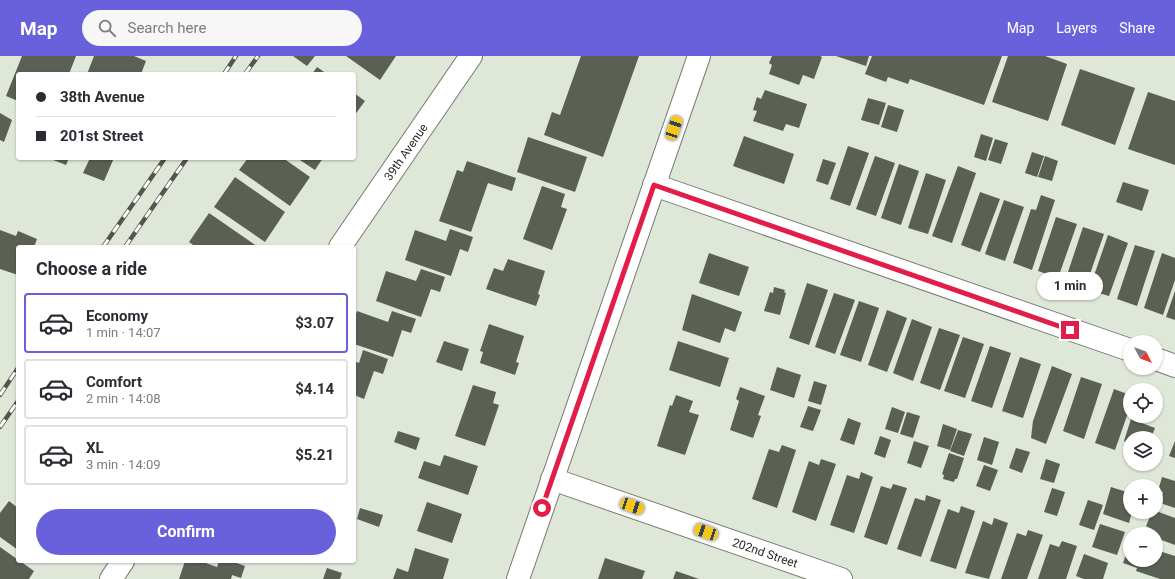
<!DOCTYPE html>
<meta charset="utf-8">
<style>
body{margin:0;font-family:Roboto,sans-serif;background:#f7f7f7;color:#2b2b33;height:100vh;display:flex;flex-direction:column;font-size:15px;white-space:nowrap}
*{box-sizing:border-box;margin:0}
p{font-size:13px;color:#7c7c81}
.icon{flex:none;width:22px;height:22px;fill:none;stroke:currentColor;stroke-width:2;stroke-linecap:round;stroke-linejoin:round}
.map{position:relative;flex:1;overflow:hidden}
.side{position:absolute;left:16px;top:189px;width:340px;height:318px;display:flex;flex-direction:column;background:#fff;border-radius:4px;box-shadow:0 1px 3px #0004}
.side>*{flex:none}
.guide{position:absolute;left:16px;top:16px;width:340px;height:88px;border-radius:4px;box-shadow:0 1px 3px #0004;display:grid;align-content:center;height:88px;padding:0 20px;background:#fff}
.needle{width:26px;rotate:131deg}
.buttons{position:absolute;left:1123px;top:279px;display:grid;gap:8px}
.buttons a{display:grid;place-items:center;width:40px;height:40px;border-radius:50%;background:#fff;box-shadow:0 1px 3px #0004;font-size:20px}
.end{position:absolute;width:18px;height:18px;margin:-9px;border:5px solid #e11d48;background:#fff;box-shadow:0 0 0 2px #fff}
.from{border-radius:50%}
.bubble{position:absolute;height:28px;border-radius:14px;background:#fff;box-shadow:0 1px 3px #0004;font-size:13px;font-weight:700;line-height:28px;text-align:center}
.car{position:absolute;width:12px;height:24px;margin:-12px -6px;border-radius:5px;box-shadow:0 0 3px 1px #0007;background:linear-gradient(#f5c518 24%,#345 0 40%,#f5c518 0 76%,#345 0 86%,#f5c518 0)}
.guide b{display:flex;align-items:center;gap:14px;height:38px;font-size:15px}
.guide b+b{border-top:1px solid #e1e1e2}
.guide i{width:10px;height:10px;background:#2b2b33}
ul{padding:0;list-style:none}
li{display:flex;align-items:center;gap:12px;height:60px;margin:0 8px 6px;padding:0 12px;border:2px solid #e1e1e2;border-radius:4px}
li div{flex:1}
li b{display:block;font-size:15px}
li em{font-style:normal;font-weight:700}
li.current{border-color:#6861db}
li>.icon{width:36px;height:36px;stroke-width:1.5}
h2{padding:0 20px;font-size:18px;line-height:48px}
.cta{display:flex;gap:8px;margin-top:auto;padding:8px 20px}
.cta a{flex:1;height:46px;border-radius:24px;background:#6861db;color:#fff;font-size:16px;font-weight:700;line-height:46px;text-align:center}
header{display:flex;align-items:center;gap:24px;box-sizing:border-box;height:56px;padding:0 20px;background:#6861db;color:#fff}
header strong{font-size:19px}
nav{display:flex;gap:22px;margin-inline-start:auto;font-size:14px}
.search{width:280px;height:36px;background:#f7f7f7;display:flex;align-items:center;gap:10px;box-sizing:border-box;padding:0 14px;border-radius:22px;color:#7c7c81;font-size:15px}
.map>svg:first-child{display:block}
.building{fill:#5a6054}
.lines{fill:none;stroke-linecap:round;stroke-linejoin:round}
.minor-casing{stroke:#767c70;stroke-width:24}
.minor{stroke:#fff;stroke-width:22}
.rail-casing{stroke:#52564f;stroke-width:4.5}
.rail{stroke:#fff;stroke-width:3;stroke-dasharray:9;stroke-linecap:butt}
.route{stroke:#e11d48;stroke-width:5}
.labels{text-anchor:middle;stroke-width:4;stroke-linejoin:round;paint-order:stroke}
.street-label{font-size:12px;fill:#272a25;stroke:#fff}
</style>
<header>
<strong>Map</strong>
<div class="search"><svg class="icon" aria-label="search" viewBox="0 0 24 24"><circle cx="10" cy="10" r="6"/><path d="M15 15l6 6"/></svg>Search here</div>
<nav><a>Map</a><a>Layers</a><a>Share</a></nav>
</header>
<div class="map">
<svg width="1175" height="523" viewBox="0 0 1175 523">
<rect width="100%" height="100%" fill="#dfe7d9"/>
<g class="building">
<path d="M22,0H76L69,18H18V45L6,40Z"/>
<path d="M94,0H134L146,5L141,18H87Z"/>
<path d="M293,0H315L307,10Z"/>
<path d="M346,0H396L380,24Z"/>
<path d="M581,0H639L603,101L544,79L552,56L560,59Z"/>
<path d="M772,0H820L822,1L814,23L803,19L799,29L769,18L772,9L769,7Z"/>
<path d="M836,0H869L866,10Z"/>
<path d="M872,0H1002L984,49L910,23L908,28L888,21L886,26L865,18Z"/>
<path d="M1008,0H1045L1067,8L1048,65L992,46Z"/>
<path d="M317,11L327,18H312Z"/>
<path d="M1080,13L1135,32L1115,89L1061,69Z"/>
<path d="M765,34L807,48L799,72L786,68L783,75L753,65L757,55L753,54L757,41L761,43Z"/>
<path d="M1148,36L1175,45V109L1128,93Z"/>
<path d="M354,37L365,45L354,60Z"/>
<path d="M868,42L886,47L879,69L861,64Z"/>
<path d="M888,49L904,54L897,76L881,71Z"/>
<path d="M0,57L12,64L4,86L0,84Z"/>
<path d="M981,78L993,82L986,105L974,101Z"/>
<path d="M744,80L794,98L784,128L733,110Z"/>
<path d="M528,81L587,101L575,136L517,116Z"/>
<path d="M995,83L1008,87L1001,108L988,104Z"/>
<path d="M848,90L869,97L850,150L830,143Z"/>
<path d="M1032,96L1044,100L1037,121L1025,117Z"/>
<path d="M875,100L895,107L876,160L856,153Z"/>
<path d="M1045,100L1058,105L1052,125L1038,121Z"/>
<path d="M48,102H69L66,109Z"/>
<path d="M90,102H114L104,125L83,117Z"/>
<path d="M248,102H283L310,121L290,150L239,114Z"/>
<path d="M297,102H323L315,114Z"/>
<path d="M823,103L836,107L828,129L816,125Z"/>
<path d="M467,105L516,122L512,135L488,127L471,176L439,165L457,114L463,116Z"/>
<path d="M899,108L919,115L901,169L881,162Z"/>
<path d="M958,110L976,117L952,187L932,180Z"/>
<path d="M926,117L946,124L928,178L908,172Z"/>
<path d="M235,121L285,156L265,186L214,151Z"/>
<path d="M1123,126L1149,134L1142,155L1116,146Z"/>
<path d="M542,130L565,138L561,151L567,153L552,194L523,183Z"/>
<path d="M980,136L1000,143L980,196L961,189Z"/>
<path d="M1041,139L1055,144L1032,214L1013,207L1031,153L1036,154Z"/>
<path d="M1004,144L1024,151L1005,205L985,198Z"/>
<path d="M209,157L258,191H196L189,186Z"/>
<path d="M1056,161L1077,168L1058,222L1038,215Z"/>
<path d="M1083,171L1104,178L1085,232L1065,225Z"/>
<path d="M450,173L473,181L468,196L460,193L451,220L405,204L415,174L446,185Z"/>
<path d="M0,174L16,180L18,175L37,183L34,191H18V219L0,213Z"/>
<path d="M1108,179L1128,187L1109,240L1089,234Z"/>
<path d="M1135,189L1155,195L1137,250L1117,243Z"/>
<path d="M709,197L749,211L739,240L699,227Z"/>
<path d="M1162,197L1175,202V224L1163,259L1144,252Z"/>
<path d="M508,203L545,215L538,238L540,239L536,250L486,233L494,212L503,215Z"/>
<path d="M421,213L445,221L440,236L431,233L421,261L376,245L386,215L416,225Z"/>
<path d="M807,227L828,234L809,289L789,282Z"/>
<path d="M774,231L785,234L784,236L786,237L780,259L764,255L770,236L773,237Z"/>
<path d="M1175,235V264L1166,261Z"/>
<path d="M834,237L855,244L835,298L815,291Z"/>
<path d="M692,238L742,256L735,276L725,272L720,287L682,274Z"/>
<path d="M859,245L879,252L861,306L840,299Z"/>
<path d="M887,254L907,262L887,316L868,309Z"/>
<path d="M357,255L388,266L392,255L416,263L411,277L402,274L393,301L354,288V264Z"/>
<path d="M912,263L932,271L913,325L893,317Z"/>
<path d="M489,268L524,280L516,306L519,307L515,319L480,307L483,296L480,295Z"/>
<path d="M939,272L960,279L940,334L920,327Z"/>
<path d="M963,281L984,288L965,342L944,335Z"/>
<path d="M444,285L469,293L462,315L436,306Z"/>
<path d="M678,285L729,302L720,331L669,314Z"/>
<path d="M990,290L1011,297L992,352L971,345Z"/>
<path d="M363,294L388,303L383,318L374,315L364,343L354,339V305L359,307Z"/>
<path d="M1020,301L1041,308L1023,362L1002,355Z"/>
<path d="M1052,310L1072,318L1046,388L1031,382L1033,365Z"/>
<path d="M777,311L801,319L794,342L770,334Z"/>
<path d="M1081,321L1102,328L1084,383L1063,375Z"/>
<path d="M814,325L827,329L821,349L808,345Z"/>
<path d="M473,329L496,336L493,347L499,349L485,390L455,380Z"/>
<path d="M740,331L765,340L758,359L761,360L753,382L730,374L739,345L736,343Z"/>
<path d="M1114,333L1130,339V351L1115,394L1095,387Z"/>
<path d="M676,339L693,345L689,356L699,359L685,399L657,390L670,349L672,350Z"/>
<path d="M808,350L821,354L813,375L800,371Z"/>
<path d="M892,351L905,356L898,377L885,373Z"/>
<path d="M907,356L920,360L913,382L900,378Z"/>
<path d="M1133,360H1148L1146,367L1132,362Z"/>
<path d="M848,362L861,367L854,389L840,384Z"/>
<path d="M1131,363L1155,372L1151,382H1130V388L1124,385Z"/>
<path d="M943,368L957,373L950,394L937,390Z"/>
<path d="M958,374L972,378L964,400L950,395Z"/>
<path d="M398,375L420,382L416,394L394,386Z"/>
<path d="M880,380L891,384L885,402L874,398Z"/>
<path d="M984,381L999,386L992,409L977,404Z"/>
<path d="M914,385L929,390L921,412L907,407Z"/>
<path d="M1175,385V402L1169,400Z"/>
<path d="M782,389L796,394L777,452L752,443L769,393L779,396Z"/>
<path d="M1016,392L1030,396L1022,417L1009,412Z"/>
<path d="M949,397L964,402L957,423H955L954,426L943,423L944,419L942,418Z"/>
<path d="M444,399L478,410L468,439L418,422L424,405L440,410Z"/>
<path d="M821,403L836,408L816,465L792,456L809,405L819,409Z"/>
<path d="M1046,403L1060,408L1054,427L1040,423Z"/>
<path d="M984,409L998,414L990,435L976,430Z"/>
<path d="M861,416L873,421L854,477L830,469L847,419L859,423Z"/>
<path d="M1162,421L1175,425V452L1160,447L1163,436L1158,435Z"/>
<path d="M893,428L907,432L887,489L864,481L881,430L891,433Z"/>
<path d="M1111,431L1130,437V456H1132L1129,467L1103,458Z"/>
<path d="M1052,432L1065,436L1057,460L1044,456Z"/>
<path d="M926,439L941,444L921,501L897,493L915,442L925,445Z"/>
<path d="M1088,444L1103,449L1094,474L1079,469Z"/>
<path d="M9,445L18,452V494L0,481V457Z"/>
<path d="M427,446L462,458L452,487L417,475Z"/>
<path d="M961,450L975,455L956,513L930,505L948,453L959,457Z"/>
<path d="M360,452L383,459L379,471L357,463Z"/>
<path d="M1156,455L1175,462V489L1156,482V478H1150L1152,473L1146,470L1152,456Z"/>
<path d="M994,462L1008,467L989,523L965,517L983,465L992,469Z"/>
<path d="M1100,468L1125,476L1117,499L1092,491Z"/>
<path d="M1028,474L1043,479L1027,523H1001L1017,477L1026,480Z"/>
<path d="M1062,485L1077,490L1066,523H1038L1050,488L1059,491Z"/>
<path d="M1129,489L1130,504H1156V494L1175,500V523H1160L1136,515L1137,512L1123,507Z"/>
<path d="M0,491L34,515L29,523H0Z"/>
<path d="M415,492L449,503L443,523H393L397,512L408,516Z"/>
<path d="M1084,498L1108,507L1103,523H1084L1076,520Z"/>
<path d="M605,502L645,515L642,523H598Z"/>
<path d="M185,505H200L217,511L219,505H231L245,510L241,522L232,519L231,523H179Z"/>
<path d="M327,512L342,517L340,523H323Z"/>
<path d="M676,515L699,523H673Z"/>
</g>
<g class="lines">
<defs>
<g id="minor">
<path d="M654,129L1130,294"/>
<path d="M340,191L471,0"/>
<path d="M1156,303L1175,310"/>
<path d="M552,423L841,523"/>
<path d="M111,523L123,505"/>
<path d="M518,523L699,0"/>
</g>
</defs>
<use href="#minor" class="minor-casing"/>
<use href="#minor" class="minor"/>
<defs>
<g id="rail">
<path d="M224,18L236,0"/>
<path d="M245,18L258,0"/>
<path d="M103,191L165,102"/>
<path d="M125,191L187,102"/>
<path d="M0,339L18,312"/>
<path d="M0,371L18,345"/>
</g>
</defs>
<use href="#rail" class="rail-casing"/>
<use href="#rail" class="rail"/>
</g>
<g class="lines">
<path class="route" d="M542,452L654,129L1070,274"/>
</g>
<g class="labels">
<g class="street-label">
<text transform="translate(406 96) rotate(-55)" y="4">39th Avenue</text>
<text transform="translate(765 497) rotate(19)" y="4">202nd Street</text>
</g>
</g>
</svg>
<div class="buttons">
<a><svg class="needle" viewBox="-14 -14 28 28"><path d="M0-13l5 13h-10z" fill="#e53935"/><path d="M0 13l5-13h-10z" fill="#7c7c81"/></svg></a>
<a><svg class="icon" aria-label="locate" viewBox="0 0 24 24"><circle cx="12" cy="12" r="6"/><path d="M12 2v4M12 18v4M2 12h4M18 12h4"/></svg></a>
<a><svg class="icon" aria-label="layers" viewBox="0 0 24 24"><path d="M12 4l9 5-9 5-9-5zM3 14l9 5 9-5"/></svg></a>
<a>+</a>
<a>−</a>
</div>
<i class="end from" style="left:542px;top:452px"></i>
<i class="end" style="left:1070px;top:274px"></i>
<div class="bubble" style="left:1037px;top:216px;width:66px">1 min</div>
<i class="car" style="left:674px;top:72px;rotate:19deg"></i>
<i class="car" style="left:632px;top:450px;rotate:109deg"></i>
<i class="car" style="left:706px;top:476px;rotate:289deg"></i>
<div class="guide">
<b><i class="from"></i>38th Avenue</b>
<b><i></i>201st Street</b>
</div>
<section class="side">
<h2>Choose a ride</h2>
<ul>
<li class="current"><svg class="icon" aria-label="car" viewBox="0 0 24 24"><path d="M5 17H2v-5l4-1 3-4h7l3 4 3 1v5h-3M9 17h6M6 11h13"/><circle cx="7" cy="17" r="2"/><circle cx="17" cy="17" r="2"/></svg><div><b>Economy</b><p>1 min · 14:07</p></div><em>$3.07</em></li>
<li><svg class="icon" aria-label="car" viewBox="0 0 24 24"><path d="M5 17H2v-5l4-1 3-4h7l3 4 3 1v5h-3M9 17h6M6 11h13"/><circle cx="7" cy="17" r="2"/><circle cx="17" cy="17" r="2"/></svg><div><b>Comfort</b><p>2 min · 14:08</p></div><em>$4.14</em></li>
<li><svg class="icon" aria-label="car" viewBox="0 0 24 24"><path d="M5 17H2v-5l4-1 3-4h7l3 4 3 1v5h-3M9 17h6M6 11h13"/><circle cx="7" cy="17" r="2"/><circle cx="17" cy="17" r="2"/></svg><div><b>XL</b><p>3 min · 14:09</p></div><em>$5.21</em></li>
</ul>
<div class="cta"><a>Confirm</a></div>
</section>
</div>
